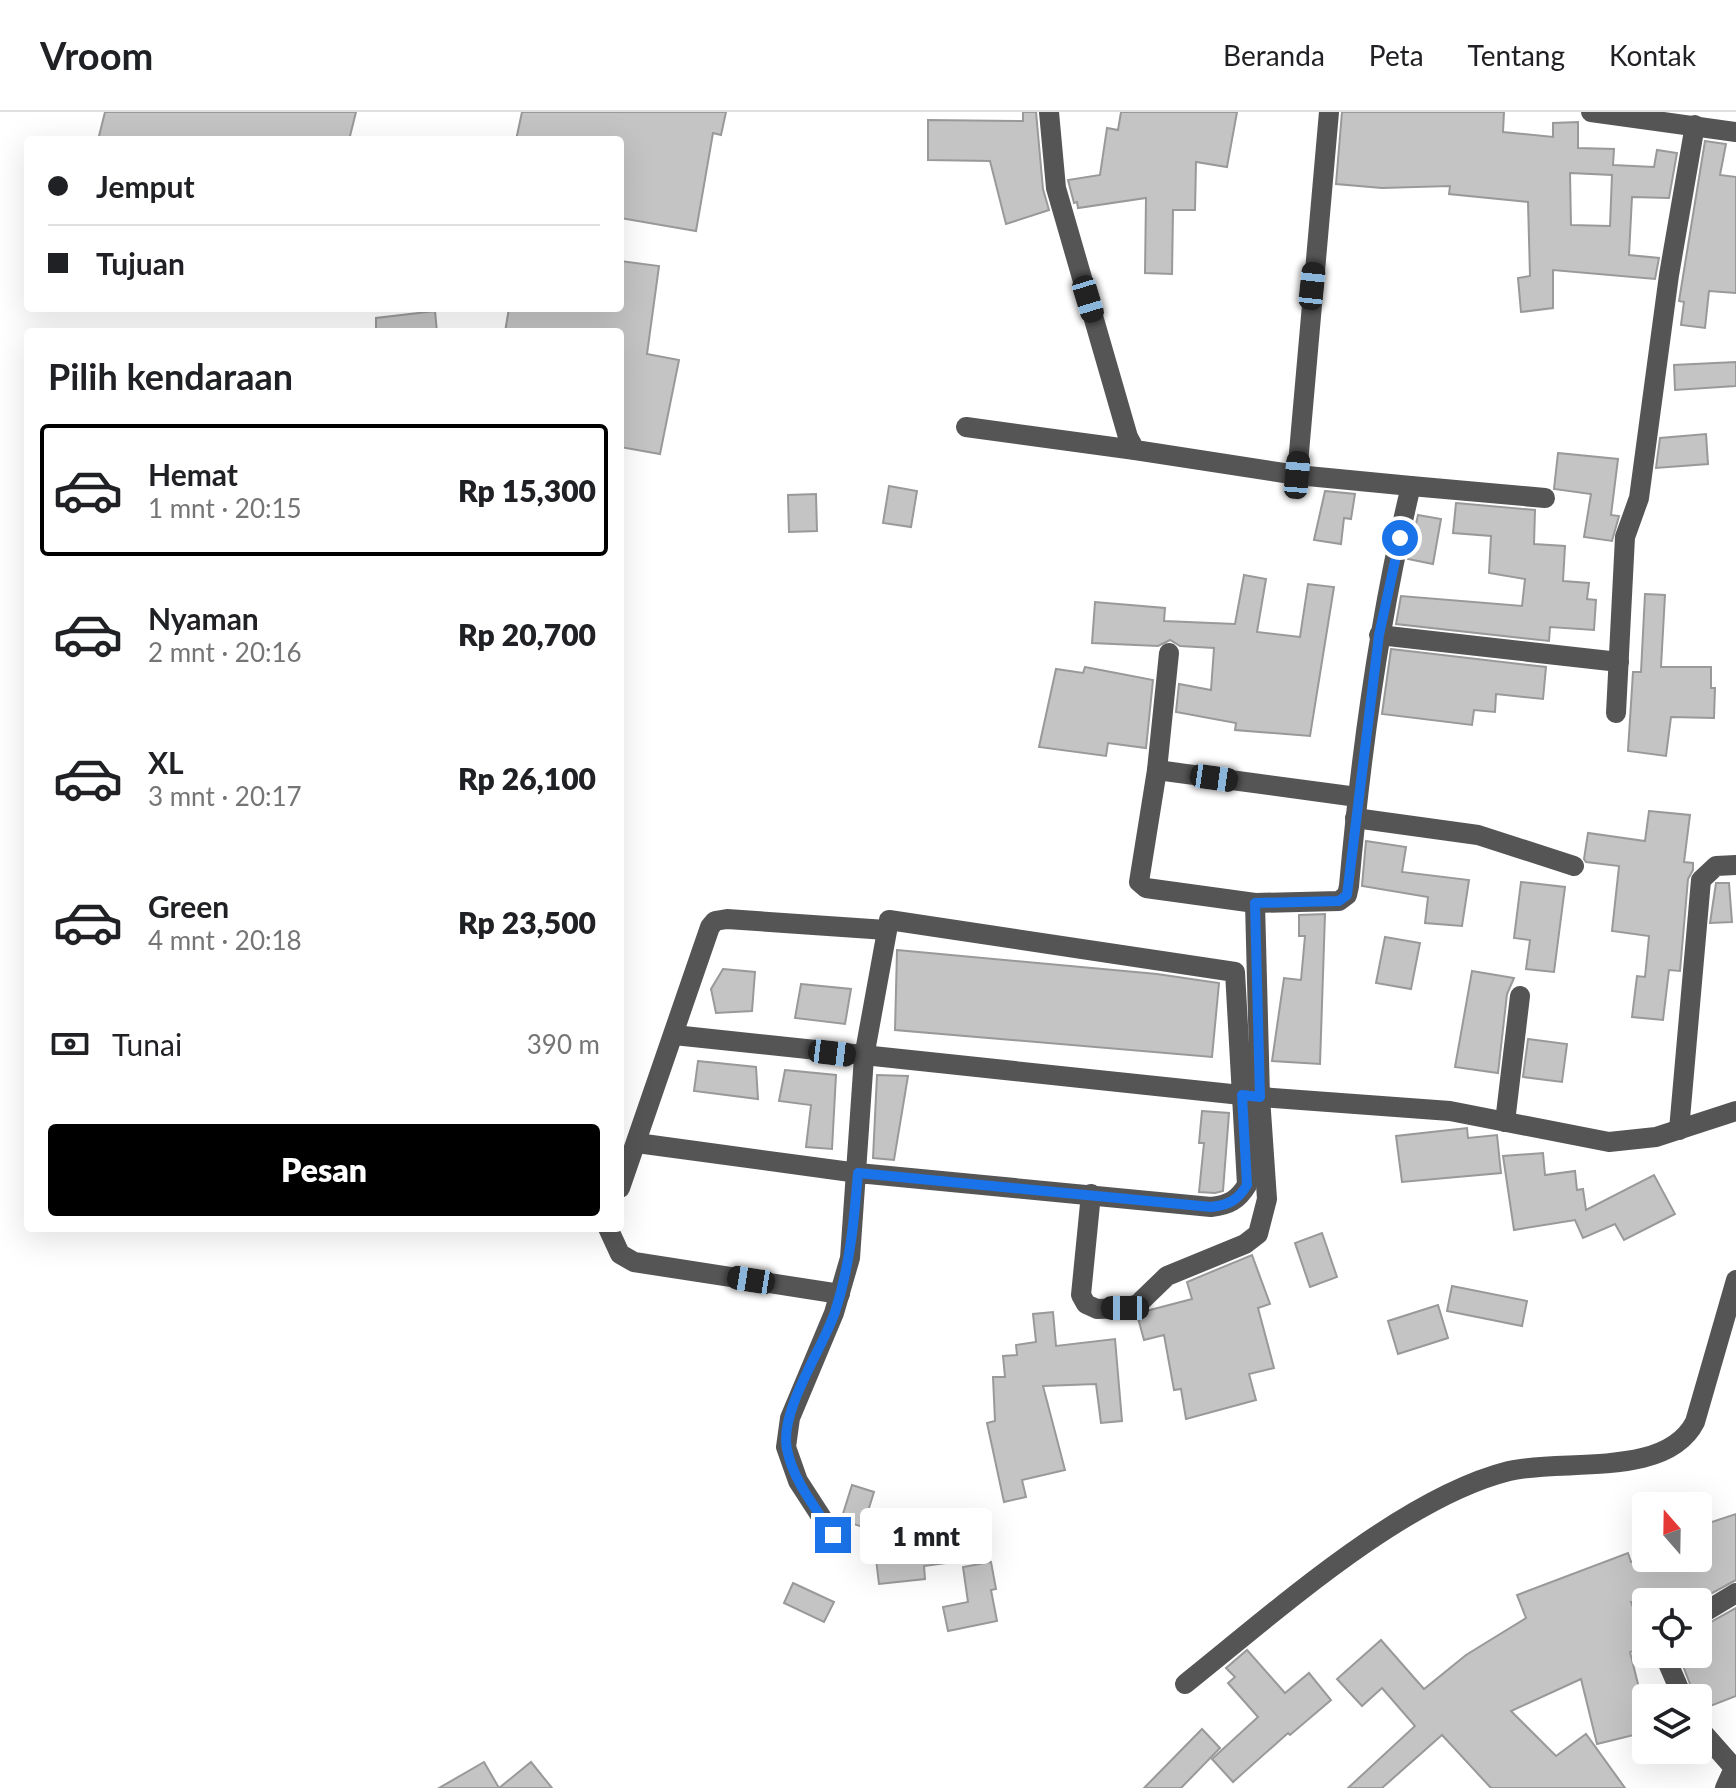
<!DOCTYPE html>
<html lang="id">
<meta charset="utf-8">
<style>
body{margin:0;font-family:Lato,sans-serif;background:#f6f6f6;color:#202124;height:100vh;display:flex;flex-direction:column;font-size:30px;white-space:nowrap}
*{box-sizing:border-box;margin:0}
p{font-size:26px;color:#757577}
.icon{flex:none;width:44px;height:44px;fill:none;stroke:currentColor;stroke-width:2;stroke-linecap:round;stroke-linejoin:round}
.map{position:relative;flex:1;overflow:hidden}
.details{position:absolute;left:24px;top:216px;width:600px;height:904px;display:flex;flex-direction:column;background:#fff;border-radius:8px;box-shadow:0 8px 32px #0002}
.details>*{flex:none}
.hud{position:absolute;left:24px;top:24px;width:600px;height:176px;border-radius:8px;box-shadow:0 8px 32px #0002;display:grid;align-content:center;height:176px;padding:0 24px;background:#fff}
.needle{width:52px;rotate:340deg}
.tools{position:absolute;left:1632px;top:1380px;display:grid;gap:16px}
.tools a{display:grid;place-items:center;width:80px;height:80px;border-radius:8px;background:#fff;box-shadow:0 8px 32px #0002;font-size:40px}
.end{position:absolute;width:36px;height:36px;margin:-18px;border:10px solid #1a73e8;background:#fff;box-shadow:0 0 0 4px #fff}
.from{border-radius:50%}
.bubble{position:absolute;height:56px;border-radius:8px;background:#fff;box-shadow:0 8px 32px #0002;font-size:26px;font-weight:800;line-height:56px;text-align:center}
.car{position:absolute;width:24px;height:48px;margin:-24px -12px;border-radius:10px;box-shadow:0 0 6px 2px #0007;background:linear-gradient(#222 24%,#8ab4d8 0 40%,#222 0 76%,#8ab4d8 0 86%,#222 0)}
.hud b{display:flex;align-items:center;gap:28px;height:76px;font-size:30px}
.hud b+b{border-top:2px solid #e0e0e0}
.hud i{width:20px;height:20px;background:#202124}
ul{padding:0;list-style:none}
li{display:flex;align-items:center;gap:24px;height:132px;margin:0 16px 12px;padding:0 8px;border:4px solid transparent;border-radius:8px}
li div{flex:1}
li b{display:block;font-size:30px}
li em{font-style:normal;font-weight:800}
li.on{border-color:#000}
li>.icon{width:72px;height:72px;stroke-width:1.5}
h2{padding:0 24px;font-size:36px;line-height:96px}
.pay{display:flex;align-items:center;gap:20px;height:88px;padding:0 24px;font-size:30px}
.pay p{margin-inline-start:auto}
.cta{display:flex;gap:16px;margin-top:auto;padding:16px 24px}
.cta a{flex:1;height:92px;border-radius:8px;background:#000;color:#fff;font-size:32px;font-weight:800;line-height:92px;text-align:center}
header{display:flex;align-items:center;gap:48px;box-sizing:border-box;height:112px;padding:0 40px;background:#fff;border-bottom:2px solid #e0e0e0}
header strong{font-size:38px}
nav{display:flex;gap:44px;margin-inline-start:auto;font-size:28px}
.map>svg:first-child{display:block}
.building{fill:#c4c4c4;stroke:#999;stroke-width:2;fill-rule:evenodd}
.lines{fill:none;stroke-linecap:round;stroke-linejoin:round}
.minor{stroke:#555;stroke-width:20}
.route{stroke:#1a73e8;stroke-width:10}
</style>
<header>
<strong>Vroom</strong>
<nav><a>Beranda</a><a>Peta</a><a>Tentang</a><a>Kontak</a></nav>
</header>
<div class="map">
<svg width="1736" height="1676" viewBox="0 0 1736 1676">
<rect width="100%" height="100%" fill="#fff"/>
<g class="building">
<path d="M105,0H356L349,28H98Z"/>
<path d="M522,0H726L721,23L713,21L696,119L620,106V28H516Z"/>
<path d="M1023,0H1036L1043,77L1049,98L1006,112L990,49L928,48V8L1023,9Z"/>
<path d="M1121,0H1237L1227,55L1196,50L1195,98H1173L1172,162L1145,161L1146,86L1078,96L1077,90L1074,91L1068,68L1100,63L1107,16L1118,18Z"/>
<path d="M1342,0H1504L1503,20L1553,25V11L1578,10V36L1614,37L1613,53L1654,55L1657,38L1677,41L1669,86L1632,85L1629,143L1659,146L1655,167L1553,158V196L1521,200L1518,166L1530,164L1528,90L1449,82L1450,74L1382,76L1336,72ZM1570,61L1612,63L1610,114L1571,113Z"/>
<path d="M1705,29L1726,32L1720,63L1736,65V181L1709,179L1705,216L1681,213L1684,190L1679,189Z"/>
<path d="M620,149L659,154L647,242L679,248L660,342L620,335V220H505L509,196H620Z"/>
<path d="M435,199L437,220H376V206Z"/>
<path d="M1736,250V274L1675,278L1674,253Z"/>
<path d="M1706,322L1708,352L1656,356L1660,326Z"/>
<path d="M1558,341L1618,347L1611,403L1619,404L1612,429L1584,425L1591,382L1554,377Z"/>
<path d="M889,374L917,379L911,415L883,411Z"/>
<path d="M1325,379L1355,382L1351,407L1344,406L1341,432L1314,428Z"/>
<path d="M816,382L817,419L789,420L788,383Z"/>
<path d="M1456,391L1535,398L1534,432L1565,434L1563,469L1589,471L1587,487L1596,488L1594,518L1550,515L1549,529L1396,512L1401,484L1522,494L1525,467L1489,461L1491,424L1453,421Z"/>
<path d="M1418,403L1441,407L1433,452L1408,447Z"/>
<path d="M1244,463L1266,467L1257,520L1300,525L1308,472L1334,475L1310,624L1235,618L1236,611L1176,600L1179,572L1211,578L1214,536L1180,534L1170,528L1158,534L1092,531L1095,490L1165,496L1164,509L1235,512Z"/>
<path d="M1645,482L1665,483L1661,555H1711V576H1715L1714,606L1671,605L1666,644L1628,639L1633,560H1641Z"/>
<path d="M1391,537L1546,555L1543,587L1496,582L1495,600L1474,598L1472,613L1382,602Z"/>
<path d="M1085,555L1153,568L1146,636L1108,631L1106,644L1039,635L1056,557L1083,561Z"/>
<path d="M1649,699L1690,703L1684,750L1693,751V758L1688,767L1680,859L1669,858L1663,908L1632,905L1637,864L1645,865L1649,824L1612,819L1619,754L1586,750L1584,747L1588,721L1645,729Z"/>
<path d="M1366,729L1406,735L1402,760L1469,768L1462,814L1425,811L1428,785L1362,774Z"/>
<path d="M1521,770L1565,775L1554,860L1526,857L1530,828L1514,826Z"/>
<path d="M1716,771H1729L1732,810L1710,811Z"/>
<path d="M1325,802L1320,952L1272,949L1284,866L1301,868L1305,824H1299V803Z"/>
<path d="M1385,825L1420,831L1411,877L1376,871Z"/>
<path d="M897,838L1157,862L1219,871L1212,945L895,918Z"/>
<path d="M723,857L755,860L752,899L716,901L711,877Z"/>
<path d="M1472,859L1514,866L1507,882L1498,961L1455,955Z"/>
<path d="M801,872L851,877L845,912L795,906Z"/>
<path d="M1528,927L1567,932L1562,970L1523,965Z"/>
<path d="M698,949L756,955L758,987L694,979Z"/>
<path d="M785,958L836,963L832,1037L806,1035L811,993L779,989Z"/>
<path d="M877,963L908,964L894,1048L873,1046Z"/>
<path d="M1202,999L1229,1001L1223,1079L1215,1081L1199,1080L1204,1031H1199Z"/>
<path d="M1467,1016L1468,1026L1497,1023L1501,1061L1402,1070L1396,1024Z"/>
<path d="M1543,1041L1545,1063L1575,1059L1577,1078L1583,1077L1586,1098L1654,1063L1675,1102L1624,1128L1615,1112L1583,1126L1575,1108L1514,1118L1503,1044Z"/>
<path d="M1322,1121L1337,1165L1310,1175L1295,1131Z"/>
<path d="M1252,1143L1270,1192L1258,1196L1274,1256L1249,1262L1256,1288L1186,1307L1181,1277L1174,1278L1164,1223L1144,1228L1138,1206L1150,1198L1192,1187L1187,1170Z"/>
<path d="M1452,1174L1527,1189L1522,1214L1447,1199Z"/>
<path d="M1438,1193L1448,1226L1398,1242L1388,1209Z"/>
<path d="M1053,1200L1056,1234L1115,1227L1122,1309L1101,1311L1096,1272L1043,1274L1065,1358L1022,1368L1026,1385L1004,1390L987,1311L995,1309L993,1265H1005L1003,1244L1017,1243L1016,1233L1036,1230L1033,1202Z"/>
<path d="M852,1373L874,1380L863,1415L841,1408Z"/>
<path d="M1736,1402V1468L1696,1490H1631L1646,1530V1534L1630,1540L1646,1604V1620L1597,1632L1581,1567L1511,1599L1556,1644L1586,1622L1625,1676H1491L1442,1623L1382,1676H1348L1415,1614L1382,1576L1362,1594L1337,1567L1381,1528L1424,1577L1466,1543L1526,1506L1517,1483L1628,1441L1631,1450L1642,1446H1711L1700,1414Z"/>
<path d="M972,1418L976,1447L924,1454L925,1467L879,1472L874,1430Z"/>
<path d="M991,1450L996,1477L991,1478L997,1509L948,1519L943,1495L968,1490L963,1455Z"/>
<path d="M793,1471L834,1490L824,1510L784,1491Z"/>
<path d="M1736,1496V1584L1700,1598L1680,1546L1698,1542V1517Z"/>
<path d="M1247,1538L1285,1581L1309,1561L1331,1588L1290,1623L1288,1621L1233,1670L1212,1647L1258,1605L1228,1571L1235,1565L1226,1556Z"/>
<path d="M1202,1617L1220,1636L1181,1676H1144Z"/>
<path d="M484,1650L499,1676H439Z"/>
<path d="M531,1650L552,1676H499Z"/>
</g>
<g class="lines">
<g class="minor">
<path d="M1049,0L1056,76L1128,325L1135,338L1297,363"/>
<path d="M1591,0L1736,20"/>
<path d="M966,315L1135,338"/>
<path d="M1411,374L1545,386"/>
<path d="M1379,523L1619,550"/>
<path d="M1169,541L1157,658L1139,770L1146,776L1255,791"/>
<path d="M1616,601L1625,425L1639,386L1669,163L1695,13"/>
<path d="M1157,658L1357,685"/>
<path d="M1355,706L1478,723L1574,754"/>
<path d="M674,923L1260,985L1450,999L1609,1030L1656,1025L1736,999"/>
<path d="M1505,1010L1520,884"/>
<path d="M1679,1018L1701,768L1716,754L1736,753"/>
<path d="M637,1031L858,1061L1211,1095C1229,1093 1238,1088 1247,1073L1235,860L889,808L864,945L850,1146L834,1201L790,1306L786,1335L798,1369L833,1423"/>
<path d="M620,1076L710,815L715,809L727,807L886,818"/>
<path d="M1091,1082L1081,1183L1086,1192L1097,1197L1125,1196L1138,1192L1167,1164L1245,1132L1258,1122L1267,1087L1260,985L1255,791L1339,789L1347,783L1349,774C1361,639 1379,506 1411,374L1297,363L1329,0"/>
<path d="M608,1116L620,1142L634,1150L840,1182"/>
<path d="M1698,1504L1736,1481"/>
<path d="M1664,1542L1683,1586"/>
<path d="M1185,1572C1273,1502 1401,1386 1509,1359C1562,1346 1666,1367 1695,1310L1736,1168"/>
<path d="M1698,1615L1734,1656L1725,1676"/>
</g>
</g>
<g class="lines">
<path class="route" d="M833,1423C816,1396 793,1369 787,1337C779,1299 823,1236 835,1200C850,1154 854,1109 858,1061L1211,1095C1229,1093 1238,1088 1247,1073L1242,983L1260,985L1255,791L1339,789L1347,783L1379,523L1400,426"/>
</g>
</svg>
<div class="tools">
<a><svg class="needle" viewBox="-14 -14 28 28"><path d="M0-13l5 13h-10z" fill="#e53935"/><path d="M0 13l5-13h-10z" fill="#757577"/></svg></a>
<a><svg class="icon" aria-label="locate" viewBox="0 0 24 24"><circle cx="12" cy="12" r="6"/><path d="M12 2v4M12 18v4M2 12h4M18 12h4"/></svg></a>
<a><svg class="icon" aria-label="layers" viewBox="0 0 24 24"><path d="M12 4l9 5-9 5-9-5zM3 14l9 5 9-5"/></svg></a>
</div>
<i class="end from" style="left:1400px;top:426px"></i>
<i class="end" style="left:833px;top:1423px"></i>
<div class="bubble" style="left:860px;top:1396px;width:132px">1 mnt</div>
<i class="car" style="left:1312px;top:174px;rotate:6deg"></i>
<i class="car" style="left:1088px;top:187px;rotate:163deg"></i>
<i class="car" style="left:1297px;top:363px;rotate:5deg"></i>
<i class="car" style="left:1214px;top:666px;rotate:98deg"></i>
<i class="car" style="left:832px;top:941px;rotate:97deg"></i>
<i class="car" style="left:751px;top:1168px;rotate:279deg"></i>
<i class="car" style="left:1125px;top:1196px;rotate:270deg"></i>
<div class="hud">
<b><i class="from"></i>Jemput</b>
<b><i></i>Tujuan</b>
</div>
<section class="details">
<h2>Pilih kendaraan</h2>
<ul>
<li class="on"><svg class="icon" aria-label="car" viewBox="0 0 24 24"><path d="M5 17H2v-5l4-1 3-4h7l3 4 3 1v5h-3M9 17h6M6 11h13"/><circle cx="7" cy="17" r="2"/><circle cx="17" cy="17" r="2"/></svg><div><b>Hemat</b><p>1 mnt · 20:15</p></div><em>Rp 15,300</em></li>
<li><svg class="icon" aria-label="car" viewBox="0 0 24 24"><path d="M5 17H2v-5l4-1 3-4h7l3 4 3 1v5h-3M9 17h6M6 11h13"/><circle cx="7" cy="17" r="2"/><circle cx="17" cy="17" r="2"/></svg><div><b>Nyaman</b><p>2 mnt · 20:16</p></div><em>Rp 20,700</em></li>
<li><svg class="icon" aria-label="car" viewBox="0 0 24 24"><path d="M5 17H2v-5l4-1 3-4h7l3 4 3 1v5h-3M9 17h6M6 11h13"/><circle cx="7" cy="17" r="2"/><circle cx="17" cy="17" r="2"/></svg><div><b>XL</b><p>3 mnt · 20:17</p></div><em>Rp 26,100</em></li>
<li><svg class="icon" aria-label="car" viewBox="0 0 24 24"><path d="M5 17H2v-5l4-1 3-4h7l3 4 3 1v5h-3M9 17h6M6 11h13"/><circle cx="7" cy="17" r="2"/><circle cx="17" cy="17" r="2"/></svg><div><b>Green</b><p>4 mnt · 20:18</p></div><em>Rp 23,500</em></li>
</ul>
<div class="pay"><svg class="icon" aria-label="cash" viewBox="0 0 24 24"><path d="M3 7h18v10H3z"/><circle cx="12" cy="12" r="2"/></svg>Tunai<p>390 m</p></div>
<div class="cta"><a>Pesan</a></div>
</section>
</div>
